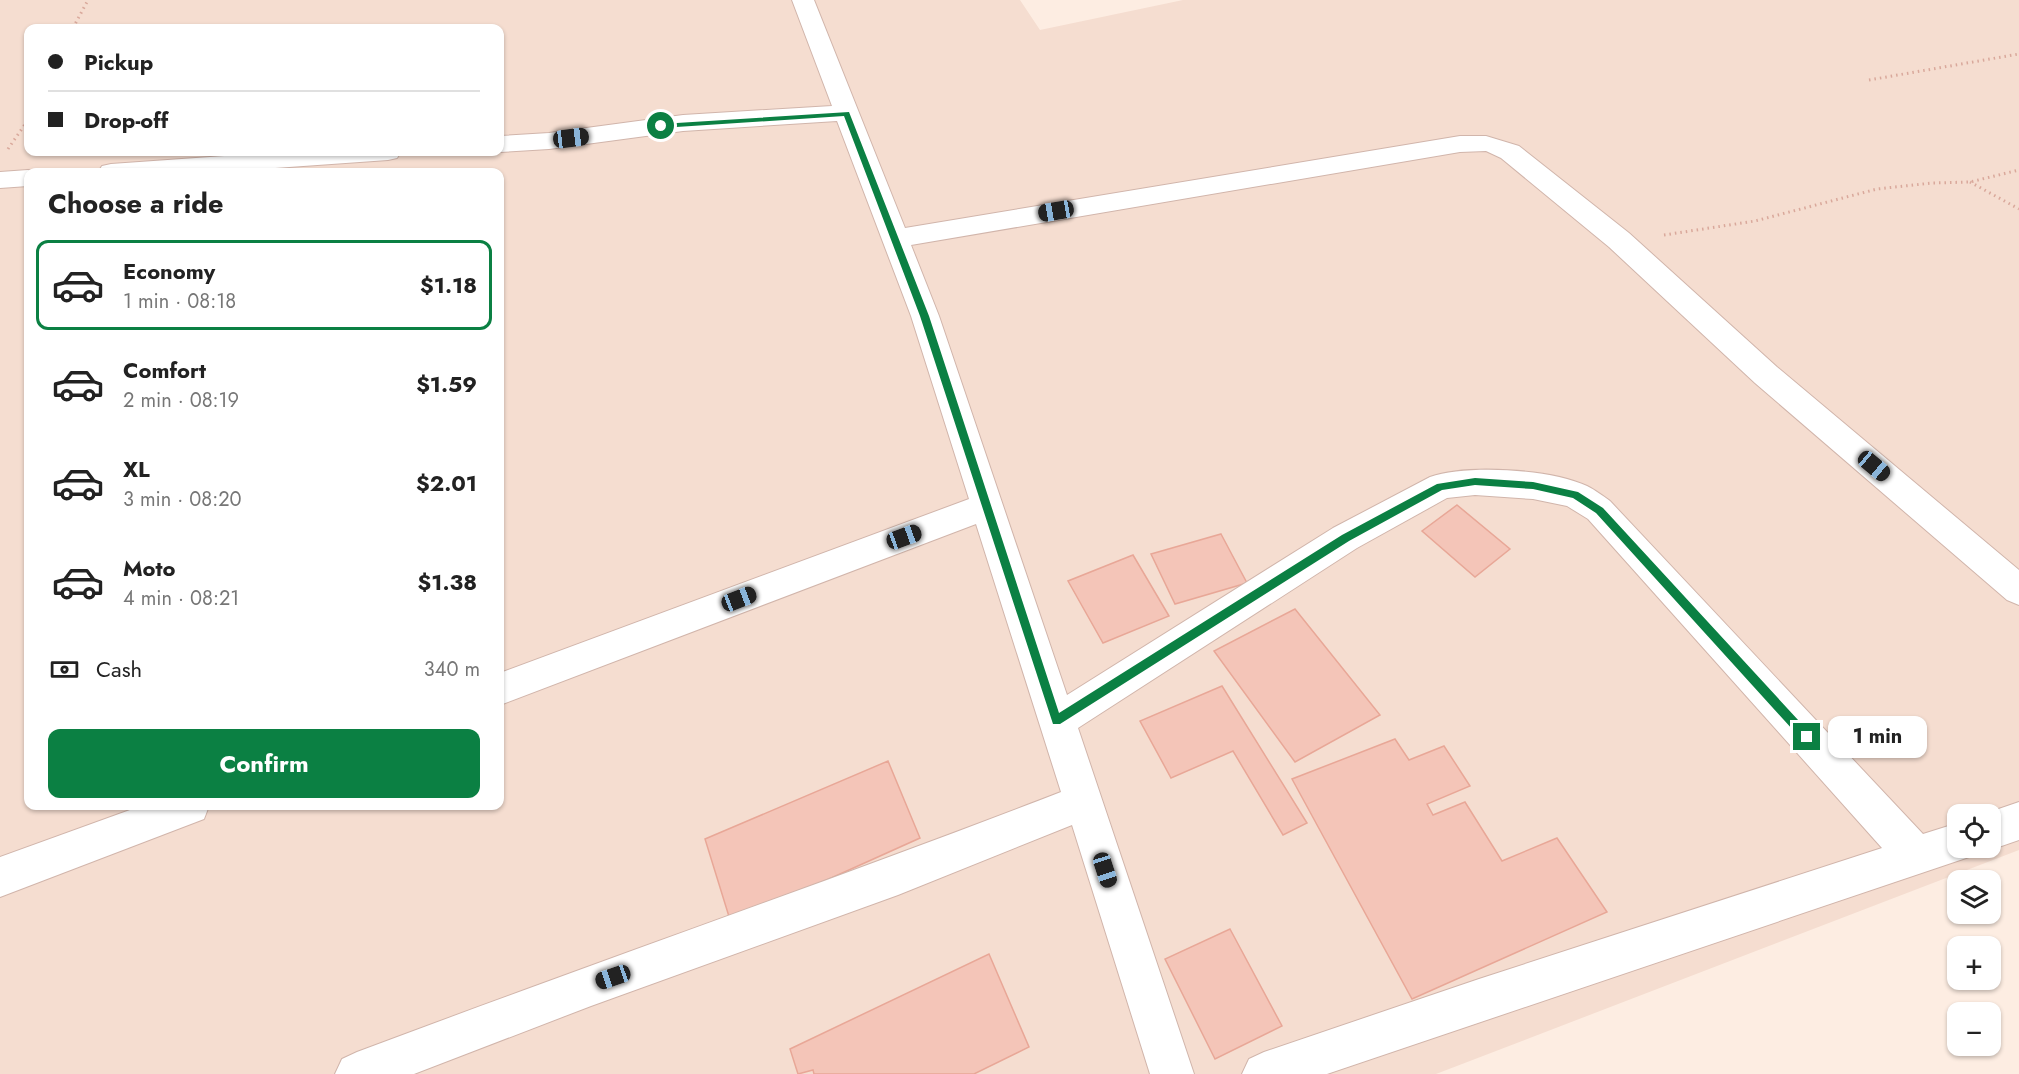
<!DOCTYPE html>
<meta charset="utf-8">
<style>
body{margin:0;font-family:Jost,sans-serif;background:#f6f6f6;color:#222;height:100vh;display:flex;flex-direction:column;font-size:22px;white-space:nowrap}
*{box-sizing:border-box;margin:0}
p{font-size:20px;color:#767676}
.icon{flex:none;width:33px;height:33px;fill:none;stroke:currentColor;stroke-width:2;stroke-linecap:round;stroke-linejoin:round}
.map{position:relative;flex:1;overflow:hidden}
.panel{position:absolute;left:24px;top:168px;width:480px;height:642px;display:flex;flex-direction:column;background:#fff;border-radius:12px;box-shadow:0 2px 4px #0004}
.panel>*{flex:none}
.top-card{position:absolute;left:24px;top:24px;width:480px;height:132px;border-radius:12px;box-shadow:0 2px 4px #0004;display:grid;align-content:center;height:132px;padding:0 24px;background:#fff}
.controls{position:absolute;left:1947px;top:804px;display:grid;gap:12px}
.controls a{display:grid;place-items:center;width:54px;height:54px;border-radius:12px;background:#fff;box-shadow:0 2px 4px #0004;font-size:30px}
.end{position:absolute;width:27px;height:27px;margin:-14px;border:8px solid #0b8043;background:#fff;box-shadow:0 0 0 3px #fff}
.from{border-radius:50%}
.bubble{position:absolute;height:42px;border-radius:12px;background:#fff;box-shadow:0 2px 4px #0004;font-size:20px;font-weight:700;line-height:42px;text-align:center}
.car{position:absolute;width:18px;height:36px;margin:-18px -9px;border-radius:8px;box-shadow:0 0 4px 2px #0007;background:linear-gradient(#222 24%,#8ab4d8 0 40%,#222 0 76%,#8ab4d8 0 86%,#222 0)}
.top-card b{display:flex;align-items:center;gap:21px;height:57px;font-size:22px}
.top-card b+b{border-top:2px solid #e0e0e0}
.top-card i{width:15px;height:15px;background:#222}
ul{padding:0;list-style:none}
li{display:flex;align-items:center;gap:18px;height:90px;margin:0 12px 9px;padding:0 12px;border:3px solid transparent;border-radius:12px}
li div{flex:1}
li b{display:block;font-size:22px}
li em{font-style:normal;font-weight:700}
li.on{border-color:#0b8043}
li>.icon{width:54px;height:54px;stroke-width:1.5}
h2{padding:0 24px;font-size:27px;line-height:72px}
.pay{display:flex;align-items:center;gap:15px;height:66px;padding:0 24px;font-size:22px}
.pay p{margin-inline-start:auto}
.button{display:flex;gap:12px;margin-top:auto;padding:12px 24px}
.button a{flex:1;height:69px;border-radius:12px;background:#0b8043;color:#fff;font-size:24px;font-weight:700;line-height:69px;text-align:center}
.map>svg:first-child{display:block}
.residential{fill:#f5ddd0;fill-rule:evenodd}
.building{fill:#f4c5b8;stroke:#e8a797;stroke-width:1.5}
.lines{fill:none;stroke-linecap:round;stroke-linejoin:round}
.minor-casing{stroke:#d1b5ab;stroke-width:2}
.path{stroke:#d9a89b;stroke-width:3;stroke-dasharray:1.5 4;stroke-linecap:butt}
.minor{fill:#fff;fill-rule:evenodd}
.route{fill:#0b8043}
</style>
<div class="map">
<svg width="2019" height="1074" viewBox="0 0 2019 1074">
<rect width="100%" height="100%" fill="#fdede2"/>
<path class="residential" d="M0,0H1020L1040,30L1183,0H2019V850L1436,1074H0ZM28,28H500V152H28ZM28,172H500V806H28ZM1958,814H1990V848H1958Z"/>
<g class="building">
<path d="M1457,505L1510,549L1475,577L1422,531Z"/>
<path d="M1221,534L1247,583L1175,604L1151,554Z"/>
<path d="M1133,555L1169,616L1103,643L1068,581Z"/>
<path d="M1295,609L1380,715L1295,762L1214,651Z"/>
<path d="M1222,686L1307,823L1283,835L1233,751L1171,778L1140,721Z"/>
<path d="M1395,739L1409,760L1444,746L1470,786L1427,804L1433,815L1465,802L1502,861L1557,838L1607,912L1412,999L1292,779Z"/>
<path d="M888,761L920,838L731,923L705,839Z"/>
<path d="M1230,929L1282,1026L1215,1059L1165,959Z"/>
<path d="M989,954L1029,1047L974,1074H814L813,1070L798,1074L790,1049Z"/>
</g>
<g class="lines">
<defs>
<g id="minor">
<path d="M792,0H814L905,228L1460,136H1486L1519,146L1629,233L1777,367L2019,570V605L2007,600L1755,383L1609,247L1501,158L1486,151L1460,152L911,245L939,316L1067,695L1333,528L1430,477C1467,464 1551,469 1587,486C1595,490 1603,496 1610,501L1923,834L1958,823V848H1975L1972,856L1327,1074H1242L1249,1059L1264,1052L1479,979L1882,848L1588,519L1567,506L1533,499L1475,495L1447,498L1357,548L1078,728L1194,1074H1150L1072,825L898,895L591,1006L414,1074H335L342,1059L357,1052C591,964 828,882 1061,792L976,524L500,705V673L969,499L911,316L837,121L683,131L549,149L500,152H498L500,136L549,133L683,115L832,106Z"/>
<path d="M282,152H401L397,158L388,160L218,172H98L102,166L111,164Z"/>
<path d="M28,170L37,172H28V186L0,188V172Z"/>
<path d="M2019,802V840L1990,850L1984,848H1990V814H1984Z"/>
<path d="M141,806H209L204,819L0,897V857Z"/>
</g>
</defs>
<use href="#minor" class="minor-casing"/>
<g class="path">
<path d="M73,28L88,0"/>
<path d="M1869,80L2019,54"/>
<path d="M8,149L28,120"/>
<path d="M1970,182L2019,209"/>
<path d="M1664,235L1755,221L1877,189L1932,183L1970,182L2019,170"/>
</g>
<use href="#minor" class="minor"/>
</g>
<path class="route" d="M849,112L929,316L1059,713L1342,535L1437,484L1475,478L1533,482L1578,492L1603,508L1811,734V741H1803L1596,513L1573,498L1533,489L1475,485L1442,490L1349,541L1060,724H1053L920,316L844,116L661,128L657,126L661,124Z"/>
</svg>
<div class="controls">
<a><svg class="icon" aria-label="locate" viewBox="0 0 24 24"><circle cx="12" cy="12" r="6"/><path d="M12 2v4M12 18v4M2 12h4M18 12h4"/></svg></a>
<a><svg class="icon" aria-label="layers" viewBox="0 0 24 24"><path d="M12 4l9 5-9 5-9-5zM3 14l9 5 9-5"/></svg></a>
<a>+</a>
<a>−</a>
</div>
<i class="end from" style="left:661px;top:126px"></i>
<i class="end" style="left:1807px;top:737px"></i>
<div class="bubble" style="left:1828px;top:716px;width:99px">1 min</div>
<i class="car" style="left:571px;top:138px;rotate:83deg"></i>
<i class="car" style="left:1056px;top:211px;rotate:260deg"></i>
<i class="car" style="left:1874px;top:466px;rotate:130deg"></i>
<i class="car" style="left:904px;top:537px;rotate:70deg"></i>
<i class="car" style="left:739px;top:599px;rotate:69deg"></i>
<i class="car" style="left:1105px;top:870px;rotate:162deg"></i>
<i class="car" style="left:613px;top:977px;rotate:251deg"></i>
<div class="top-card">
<b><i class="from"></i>Pickup</b>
<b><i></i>Drop-off</b>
</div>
<section class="panel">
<h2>Choose a ride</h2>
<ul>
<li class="on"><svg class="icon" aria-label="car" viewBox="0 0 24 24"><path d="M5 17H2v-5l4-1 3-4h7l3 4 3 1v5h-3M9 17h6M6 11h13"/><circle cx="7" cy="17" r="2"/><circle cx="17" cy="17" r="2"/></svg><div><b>Economy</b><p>1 min · 08:18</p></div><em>$1.18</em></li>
<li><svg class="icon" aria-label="car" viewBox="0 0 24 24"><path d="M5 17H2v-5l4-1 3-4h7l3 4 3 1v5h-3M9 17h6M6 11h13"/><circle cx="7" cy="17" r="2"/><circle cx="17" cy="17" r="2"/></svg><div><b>Comfort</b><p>2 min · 08:19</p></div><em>$1.59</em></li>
<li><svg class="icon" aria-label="car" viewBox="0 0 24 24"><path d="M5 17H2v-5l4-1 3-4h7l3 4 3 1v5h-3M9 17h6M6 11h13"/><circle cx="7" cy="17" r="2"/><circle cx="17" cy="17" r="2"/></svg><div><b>XL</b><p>3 min · 08:20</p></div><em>$2.01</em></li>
<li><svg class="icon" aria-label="car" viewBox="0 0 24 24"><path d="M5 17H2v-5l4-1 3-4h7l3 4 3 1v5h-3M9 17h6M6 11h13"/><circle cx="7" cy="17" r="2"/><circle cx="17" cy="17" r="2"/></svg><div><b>Moto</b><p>4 min · 08:21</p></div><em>$1.38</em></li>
</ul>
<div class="pay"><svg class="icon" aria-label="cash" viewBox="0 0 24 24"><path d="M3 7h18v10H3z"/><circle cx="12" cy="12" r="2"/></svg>Cash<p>340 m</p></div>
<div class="button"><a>Confirm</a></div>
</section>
</div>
